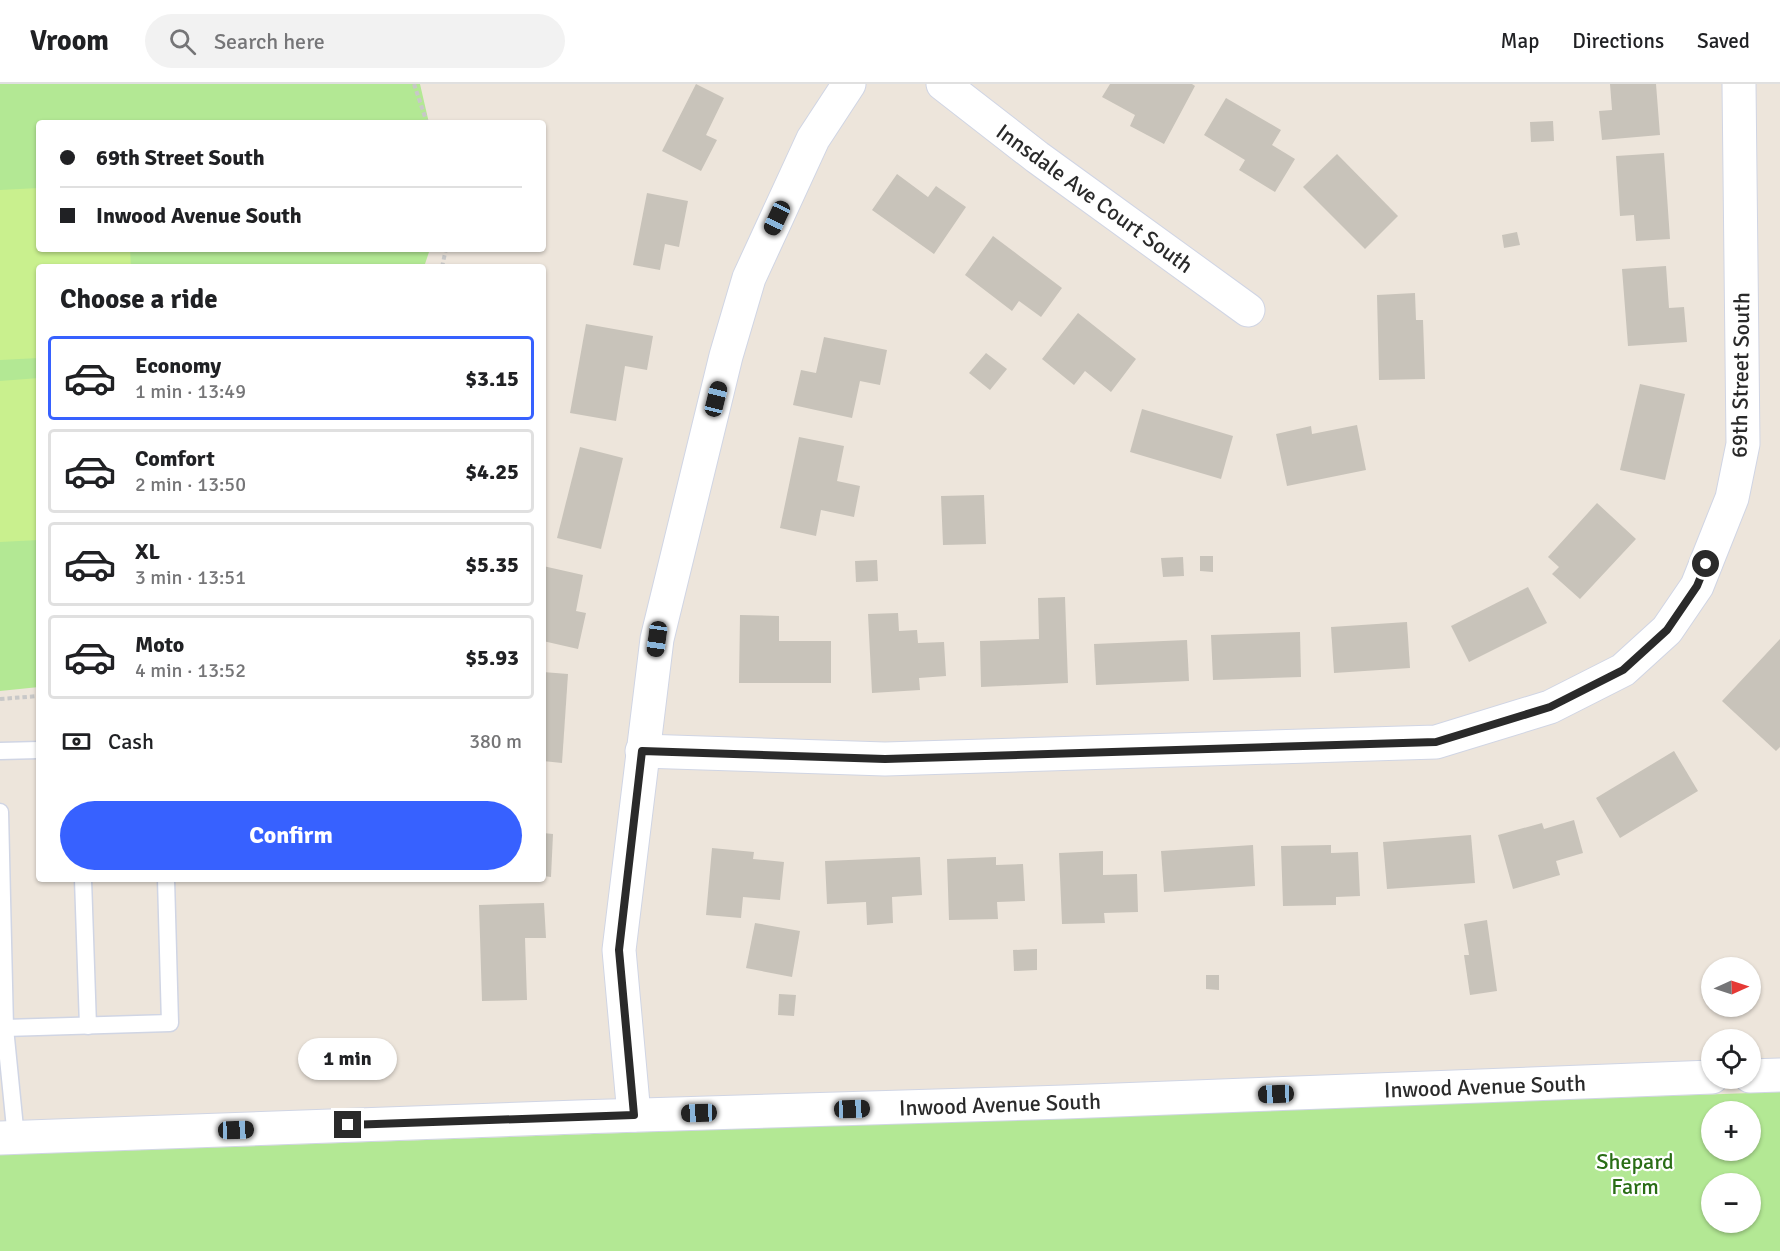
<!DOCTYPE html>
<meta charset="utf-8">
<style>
body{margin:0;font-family:Signika,sans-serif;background:#f2f2f2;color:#202124;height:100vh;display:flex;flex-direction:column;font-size:22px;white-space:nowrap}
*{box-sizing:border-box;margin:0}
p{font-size:20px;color:#757577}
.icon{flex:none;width:33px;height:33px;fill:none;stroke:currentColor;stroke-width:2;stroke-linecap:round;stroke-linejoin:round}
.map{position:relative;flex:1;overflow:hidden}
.panel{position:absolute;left:36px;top:180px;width:510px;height:618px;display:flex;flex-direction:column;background:#fff;border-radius:6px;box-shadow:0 2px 4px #0004}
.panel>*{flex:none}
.guide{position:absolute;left:36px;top:36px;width:510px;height:132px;border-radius:6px;box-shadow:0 2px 4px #0004;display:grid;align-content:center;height:132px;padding:0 24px;background:#fff}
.needle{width:39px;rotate:87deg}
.controls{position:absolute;left:1701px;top:873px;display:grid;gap:12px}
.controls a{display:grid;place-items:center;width:60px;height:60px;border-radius:50%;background:#fff;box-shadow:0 2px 4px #0004;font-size:30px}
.end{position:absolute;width:27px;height:27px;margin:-14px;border:8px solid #2a2a2a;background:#fff;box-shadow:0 0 0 3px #fff}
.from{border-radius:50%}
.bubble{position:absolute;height:42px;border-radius:21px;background:#fff;box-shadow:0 2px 4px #0004;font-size:20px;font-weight:700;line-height:42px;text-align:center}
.car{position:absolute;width:18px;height:36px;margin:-18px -9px;border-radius:8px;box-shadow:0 0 4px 2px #0007;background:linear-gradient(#222 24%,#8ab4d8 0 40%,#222 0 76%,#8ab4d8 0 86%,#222 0)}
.guide b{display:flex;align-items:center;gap:21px;height:57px;font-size:22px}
.guide b+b{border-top:2px solid #e0e0e0}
.guide i{width:15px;height:15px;background:#202124}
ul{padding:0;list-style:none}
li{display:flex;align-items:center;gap:18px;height:84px;margin:0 12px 9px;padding:0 12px;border:3px solid #e0e0e0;border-radius:6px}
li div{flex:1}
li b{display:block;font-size:22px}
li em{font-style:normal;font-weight:700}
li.current{border-color:#3761ff}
li>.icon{width:54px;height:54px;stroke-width:1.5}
h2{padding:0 24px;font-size:27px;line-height:72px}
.pay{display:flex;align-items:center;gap:15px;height:66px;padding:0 24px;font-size:22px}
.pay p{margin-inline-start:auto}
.primary-button{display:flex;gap:12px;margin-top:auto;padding:12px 24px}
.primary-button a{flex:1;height:69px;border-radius:36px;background:#3761ff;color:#fff;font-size:24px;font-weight:700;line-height:69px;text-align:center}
header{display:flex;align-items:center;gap:36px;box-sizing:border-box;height:84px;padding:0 30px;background:#fff;border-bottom:2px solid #e0e0e0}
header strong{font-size:28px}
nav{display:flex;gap:33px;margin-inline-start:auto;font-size:21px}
.search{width:420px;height:54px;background:#f2f2f2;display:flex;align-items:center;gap:15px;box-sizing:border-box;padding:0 21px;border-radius:33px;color:#757577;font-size:22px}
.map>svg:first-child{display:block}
.green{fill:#b3e894;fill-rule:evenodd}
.pitch{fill:#c9f08e}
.building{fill:#c8c3ba}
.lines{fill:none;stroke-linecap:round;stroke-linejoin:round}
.service-casing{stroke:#d0d5e4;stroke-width:19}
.minor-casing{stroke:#d0d5e4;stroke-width:35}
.tertiary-casing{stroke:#d0d5e4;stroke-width:35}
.path{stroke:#c8c8c8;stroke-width:4;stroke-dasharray:4.5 3;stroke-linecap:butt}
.service{stroke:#fff;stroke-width:16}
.minor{stroke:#fff;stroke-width:33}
.tertiary{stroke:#fff;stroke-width:33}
.route{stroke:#2a2a2a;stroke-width:8}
.labels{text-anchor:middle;stroke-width:4.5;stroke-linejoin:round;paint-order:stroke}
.street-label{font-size:22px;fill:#2a2a2a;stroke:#fff}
.park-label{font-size:22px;fill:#296d15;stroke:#fff}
</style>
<header>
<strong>Vroom</strong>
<div class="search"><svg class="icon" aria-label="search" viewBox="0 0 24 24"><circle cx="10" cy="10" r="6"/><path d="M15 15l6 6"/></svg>Search here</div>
<nav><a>Map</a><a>Directions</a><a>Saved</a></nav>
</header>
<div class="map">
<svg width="1780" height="1167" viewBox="0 0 1780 1167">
<rect width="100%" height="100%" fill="#ede5db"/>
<g class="green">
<path d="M0,0H420L429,39H39V165H430L424,183H39V603L0,607Z"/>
<path d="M1780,1008V1167H0V1071ZM1712,1028H1750V1066H1712ZM1712,1100H1750V1138H1712Z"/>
</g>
<g class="pitch">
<path d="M39,104V165H130L131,183H39V274L0,276V106Z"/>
<path d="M39,294V456L0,458V297Z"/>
</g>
<g class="building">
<path d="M696,0L724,14L706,51L717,56L701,87L662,67Z"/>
<path d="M1110,0H1192L1195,2L1164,60L1130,42L1135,31L1102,13Z"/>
<path d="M1610,0H1656L1660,51L1602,56L1599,27L1612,26Z"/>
<path d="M1226,14L1281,46L1272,61L1295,75L1275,108L1239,86L1245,76L1204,51Z"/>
<path d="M1553,37L1554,57L1531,58L1530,38Z"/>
<path d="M1664,69L1670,155L1636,157L1634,131L1620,132L1616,72Z"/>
<path d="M1337,70L1398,132L1365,165L1303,103Z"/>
<path d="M897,90L928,113L936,102L966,123L934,170L872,126Z"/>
<path d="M647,109L688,117L679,163L665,160L660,186L633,181Z"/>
<path d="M1517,148L1520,161L1504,164L1502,151Z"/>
<path d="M993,152L1062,204L1041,233L1019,217L1012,227L965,191Z"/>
<path d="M1666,182L1669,224L1684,223L1687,258L1628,262L1622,185Z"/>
<path d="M1415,209L1416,236H1423L1425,295L1379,296L1377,211Z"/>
<path d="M1078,229L1136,275L1111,308L1085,287L1074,301L1042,275Z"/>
<path d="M586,240L653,252L647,286L625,282L616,337L570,329Z"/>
<path d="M824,253L887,266L880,301L860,297L852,334L793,321L801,286L816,289Z"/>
<path d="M986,269L1007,285L990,306L969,289Z"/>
<path d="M1640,300L1685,310L1665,396L1620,386Z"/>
<path d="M1142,325L1233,352L1221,395L1130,368Z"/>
<path d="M1357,341L1366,386L1287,402L1276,350L1311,342L1312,350Z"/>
<path d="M799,353L844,362L837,397L860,402L854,433L821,426L816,452L780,444Z"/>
<path d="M580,363L623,374L601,465L557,454Z"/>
<path d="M984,411L986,460L943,461L941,412Z"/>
<path d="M1597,419L1636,455L1580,515L1552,490L1559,483L1548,473Z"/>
<path d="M1200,472H1213V488L1200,487Z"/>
<path d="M1183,473L1184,492L1163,493L1161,474Z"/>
<path d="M877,476L878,497L856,498L855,477Z"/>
<path d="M543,482L583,491L576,527L586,529L578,565L543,557Z"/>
<path d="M1528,503L1547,539L1469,578L1451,542Z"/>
<path d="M1065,513L1068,599L981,603L980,557L1039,555L1038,514Z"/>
<path d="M898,529L899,547L917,546L918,559L944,558L946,592L919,594L920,606L872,609L868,530Z"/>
<path d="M740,531L779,532V557H831V599H739Z"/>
<path d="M1407,538L1410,584L1334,589L1331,543Z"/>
<path d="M1300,548L1301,593L1213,596L1211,551Z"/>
<path d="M1780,555V663L1776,667L1722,617Z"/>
<path d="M1187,556L1189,597L1096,601L1094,560Z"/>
<path d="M543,588L568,590L562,679L543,677Z"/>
<path d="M1674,667L1698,707L1620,754L1596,714Z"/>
<path d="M1574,736L1583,769L1556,777L1560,791L1513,805L1498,751L1542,739L1544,745Z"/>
<path d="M543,749L553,750L551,793L543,792Z"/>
<path d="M1471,751L1475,799L1387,805L1383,758Z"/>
<path d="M1253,761L1255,802L1164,808L1161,767Z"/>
<path d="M1331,761V769L1358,768L1360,812L1336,813V821L1283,822L1281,762Z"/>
<path d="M712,764L754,768L753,775L784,778L780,816L743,813L741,834L706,831Z"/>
<path d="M1103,767V791L1137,790L1138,828L1104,829L1105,839L1062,840L1059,769Z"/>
<path d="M920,773L922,811L892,813L893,839L867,841L866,818L827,820L825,777Z"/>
<path d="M996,773V781L1023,780L1025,817L997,818L998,835L949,836L947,775Z"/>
<path d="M544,819L546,854H525L527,916L482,917L479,821Z"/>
<path d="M1487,836L1497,907L1470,911L1464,871H1469L1464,840Z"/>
<path d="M755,839L800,847L792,893L746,884Z"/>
<path d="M1037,865V886L1014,887L1013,866Z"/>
<path d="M1206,891H1219V906L1206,905Z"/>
<path d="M779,910L796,911L794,932L778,931Z"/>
</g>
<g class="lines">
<defs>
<g id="service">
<path d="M0,667L39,666"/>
<path d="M0,728L5,944L16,1054"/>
<path d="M83,795L88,942"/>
<path d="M5,944L170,939L166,795"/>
</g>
<g id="minor">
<path d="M943,0L1037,73L1248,226"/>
<path d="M642,667L885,675L1436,658L1550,623L1623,586L1667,546L1697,502L1732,414L1743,360L1739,0"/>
<path d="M634,1031L619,866L657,555L726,272L749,194L813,55L849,0"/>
</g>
<g id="tertiary">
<path d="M1750,992L1780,991"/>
<path d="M0,1054L578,1033L1065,1018L1712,993"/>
</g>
</defs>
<use href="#service" class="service-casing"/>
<use href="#minor" class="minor-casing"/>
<use href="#tertiary" class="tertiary-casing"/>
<g class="path">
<path d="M414,0L427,39"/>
<path d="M442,183L446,165"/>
<path d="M0,615L39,612"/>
</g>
<use href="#service" class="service"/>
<use href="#minor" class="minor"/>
<use href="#tertiary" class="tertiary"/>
</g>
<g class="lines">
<path class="route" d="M348,1041L634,1031L619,866L642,667L885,675L1436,658L1550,623L1623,586L1667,546L1697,502L1706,480"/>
</g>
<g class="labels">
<g class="street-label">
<text transform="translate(1095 114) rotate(36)" y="8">Innsdale Ave Court South</text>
<text transform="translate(1740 291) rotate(-89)" y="8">69th Street South</text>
<text transform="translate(1485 1002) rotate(-2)" y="8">Inwood Avenue South</text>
<text transform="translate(1000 1020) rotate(-2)" y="8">Inwood Avenue South</text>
</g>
<g class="park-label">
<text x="1635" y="1085">Shepard<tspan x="1635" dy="25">Farm</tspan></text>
</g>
</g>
</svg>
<div class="controls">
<a><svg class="needle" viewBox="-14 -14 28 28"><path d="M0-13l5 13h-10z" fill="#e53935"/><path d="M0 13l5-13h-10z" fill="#757577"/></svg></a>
<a><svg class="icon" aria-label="locate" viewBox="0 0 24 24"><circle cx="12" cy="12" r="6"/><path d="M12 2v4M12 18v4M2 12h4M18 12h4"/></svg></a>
<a>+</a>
<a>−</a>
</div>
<i class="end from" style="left:1706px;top:480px"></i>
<i class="end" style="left:348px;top:1041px"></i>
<div class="bubble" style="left:298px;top:954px;width:99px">1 min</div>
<i class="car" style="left:777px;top:134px;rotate:205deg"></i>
<i class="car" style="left:716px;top:315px;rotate:14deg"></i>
<i class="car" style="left:657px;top:555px;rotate:188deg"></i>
<i class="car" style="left:1276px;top:1010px;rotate:268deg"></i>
<i class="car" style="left:852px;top:1025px;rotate:88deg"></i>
<i class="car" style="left:699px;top:1029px;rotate:268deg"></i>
<i class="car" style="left:236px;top:1046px;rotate:88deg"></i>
<div class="guide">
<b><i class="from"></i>69th Street South</b>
<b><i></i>Inwood Avenue South</b>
</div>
<section class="panel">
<h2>Choose a ride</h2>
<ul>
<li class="current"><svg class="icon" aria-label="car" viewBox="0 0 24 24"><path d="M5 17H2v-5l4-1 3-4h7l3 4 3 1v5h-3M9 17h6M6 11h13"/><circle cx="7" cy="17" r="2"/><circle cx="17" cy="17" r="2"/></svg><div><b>Economy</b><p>1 min · 13:49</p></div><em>$3.15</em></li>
<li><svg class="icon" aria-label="car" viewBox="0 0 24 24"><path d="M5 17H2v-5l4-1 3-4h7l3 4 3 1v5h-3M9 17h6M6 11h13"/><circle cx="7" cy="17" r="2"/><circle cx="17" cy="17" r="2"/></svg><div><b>Comfort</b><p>2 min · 13:50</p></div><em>$4.25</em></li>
<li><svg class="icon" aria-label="car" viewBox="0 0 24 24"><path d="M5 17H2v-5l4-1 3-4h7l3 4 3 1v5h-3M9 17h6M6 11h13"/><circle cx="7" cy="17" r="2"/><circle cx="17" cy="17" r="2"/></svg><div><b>XL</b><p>3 min · 13:51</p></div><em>$5.35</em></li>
<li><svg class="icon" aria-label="car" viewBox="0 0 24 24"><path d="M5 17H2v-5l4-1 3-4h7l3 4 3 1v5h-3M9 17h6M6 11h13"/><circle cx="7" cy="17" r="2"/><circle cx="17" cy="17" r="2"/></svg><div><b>Moto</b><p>4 min · 13:52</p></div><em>$5.93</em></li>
</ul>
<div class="pay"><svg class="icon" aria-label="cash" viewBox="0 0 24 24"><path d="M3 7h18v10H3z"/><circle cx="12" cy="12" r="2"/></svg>Cash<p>380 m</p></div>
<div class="primary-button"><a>Confirm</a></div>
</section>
</div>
